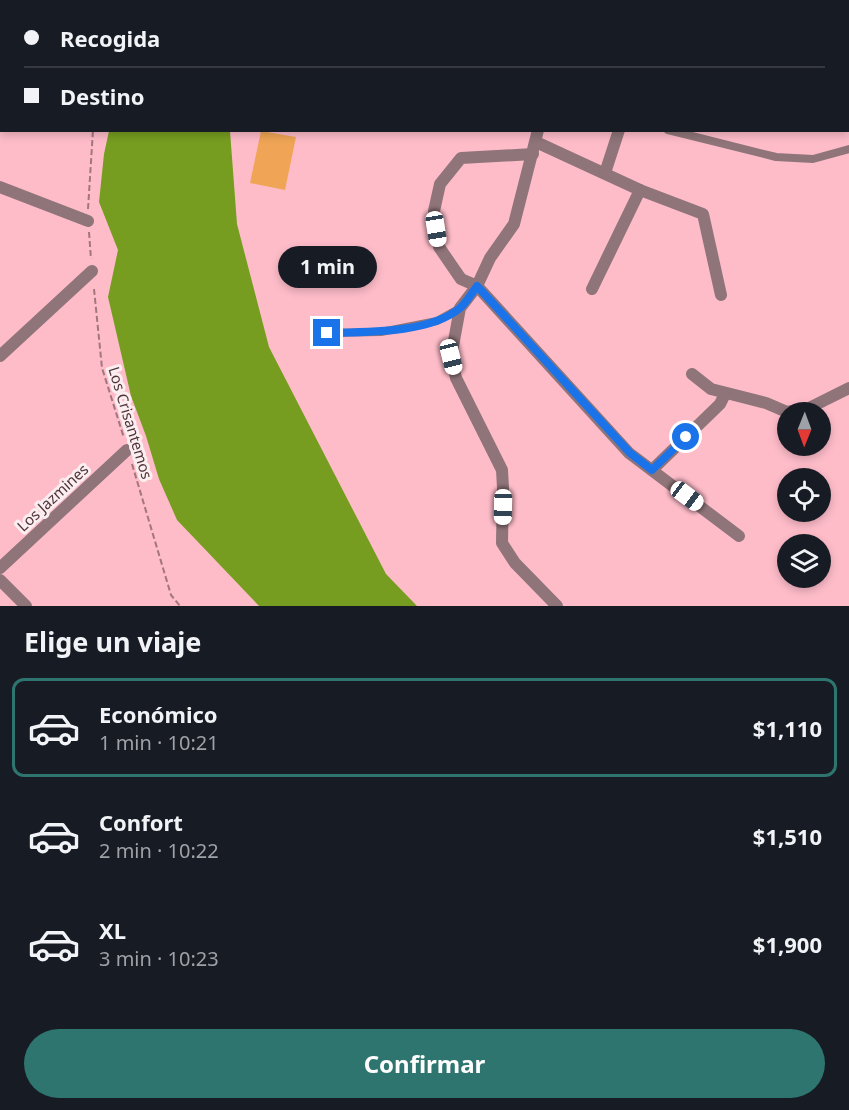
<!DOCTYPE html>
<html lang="es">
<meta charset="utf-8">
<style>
body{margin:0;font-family:"Noto Sans",sans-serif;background:#20242c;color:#f1f3f6;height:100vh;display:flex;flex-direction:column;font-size:22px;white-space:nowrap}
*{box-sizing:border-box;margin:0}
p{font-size:20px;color:#9ea1a6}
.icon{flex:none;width:33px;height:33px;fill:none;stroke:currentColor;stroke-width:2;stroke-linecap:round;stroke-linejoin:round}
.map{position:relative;height:606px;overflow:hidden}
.panel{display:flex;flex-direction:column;background:#171b24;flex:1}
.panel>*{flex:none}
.guide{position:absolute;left:0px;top:0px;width:849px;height:132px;box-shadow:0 3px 9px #0003;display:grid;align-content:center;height:132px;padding:0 24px;background:#171b24}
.needle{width:39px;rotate:181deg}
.fabs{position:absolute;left:777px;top:402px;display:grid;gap:12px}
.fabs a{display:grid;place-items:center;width:54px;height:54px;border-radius:50%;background:#171b24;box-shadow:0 3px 9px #0003;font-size:30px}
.end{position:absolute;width:27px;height:27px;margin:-14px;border:8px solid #1a73e8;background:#fff;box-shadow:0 0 0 3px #fff}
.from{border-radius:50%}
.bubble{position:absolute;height:42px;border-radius:21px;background:#171b24;box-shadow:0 3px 9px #0003;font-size:20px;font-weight:700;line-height:42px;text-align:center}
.car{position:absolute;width:18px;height:36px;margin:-18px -9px;border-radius:8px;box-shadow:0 0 4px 2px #0007;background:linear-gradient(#fff 24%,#345 0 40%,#fff 0 76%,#345 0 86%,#fff 0)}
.guide b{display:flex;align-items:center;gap:21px;height:57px;font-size:22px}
.guide b+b{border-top:2px solid #363941}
.guide i{width:15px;height:15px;background:#f1f3f6}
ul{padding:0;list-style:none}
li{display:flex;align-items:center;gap:18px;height:99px;margin:0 12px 9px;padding:0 12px;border:3px solid transparent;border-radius:12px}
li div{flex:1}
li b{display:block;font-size:22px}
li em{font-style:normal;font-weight:700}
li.on{border-color:#2d756e}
li>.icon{width:54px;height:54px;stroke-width:1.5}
h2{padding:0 24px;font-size:27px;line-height:72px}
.primary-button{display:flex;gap:12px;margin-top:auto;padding:12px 24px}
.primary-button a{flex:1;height:69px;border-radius:36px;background:#2d756e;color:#fff;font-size:24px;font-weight:700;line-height:69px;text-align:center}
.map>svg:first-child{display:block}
.green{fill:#efa555}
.water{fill:#769d20}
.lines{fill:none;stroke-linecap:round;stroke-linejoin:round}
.path{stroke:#a3767e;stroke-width:2;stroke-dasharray:6 3;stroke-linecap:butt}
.service{stroke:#8f7479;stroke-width:8}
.minor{stroke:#8f7479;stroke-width:12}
.route{stroke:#1a73e8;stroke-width:8}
.labels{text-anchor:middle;stroke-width:6;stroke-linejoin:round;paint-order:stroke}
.street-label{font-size:15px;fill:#4e3439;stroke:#fbeef0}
</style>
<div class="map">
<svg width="849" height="606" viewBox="0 0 849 606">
<rect width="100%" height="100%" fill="#febcc9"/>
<path class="green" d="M261,131L296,137L285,190L250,183Z"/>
<g class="water">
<path d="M119,0H265V2Z"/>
<path d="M109,131H230L237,224L269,347L386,574L417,606H259L177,520L159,479L146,436L131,396L108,297L118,250L99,202L104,154Z"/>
</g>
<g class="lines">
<g class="path">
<path d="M111,2V0"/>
<path d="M88,209L93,130"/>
<path d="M89,232L91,259"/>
<path d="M94,289L102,368L124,438"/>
<path d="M132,464L171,595L180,606"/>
</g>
<g class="service">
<path d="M668,130L776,157L813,159L849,149"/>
<path d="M327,333L381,332L437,321L460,308"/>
</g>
<g class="minor">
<path d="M446,0V2"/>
<path d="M8,2V0"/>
<path d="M555,2V0"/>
<path d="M0,21L2,17"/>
<path d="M848,78L849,77"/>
<path d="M538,130L514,224L490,258L477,286L460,308L451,357L456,378L502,470L503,488L502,543L515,563L557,606"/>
<path d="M536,142L640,190L703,214L721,295"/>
<path d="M533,154L461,158L440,184L434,211L439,247L461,279L477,286L629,453L739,536"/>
<path d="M605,173L619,130"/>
<path d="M0,187L88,221"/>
<path d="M592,289L640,190"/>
<path d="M0,356L92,271"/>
<path d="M692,374L711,389L766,403L787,412L809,408L849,388"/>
<path d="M652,470L720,404L725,394"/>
<path d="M0,568L127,450"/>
<path d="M0,580L26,606"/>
</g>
</g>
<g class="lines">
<path class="route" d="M327,333C364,332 429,334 460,308C466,303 472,293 477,286L630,453L652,470L686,437"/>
</g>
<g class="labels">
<g class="street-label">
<text transform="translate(130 423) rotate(73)" y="5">Los Crisantemos</text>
<text transform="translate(53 498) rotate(-43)" y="5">Los Jazmines</text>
</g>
</g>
</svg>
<div class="fabs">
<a><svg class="needle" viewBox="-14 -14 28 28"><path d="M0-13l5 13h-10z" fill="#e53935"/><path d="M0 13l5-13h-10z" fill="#9ea1a6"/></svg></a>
<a><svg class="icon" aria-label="locate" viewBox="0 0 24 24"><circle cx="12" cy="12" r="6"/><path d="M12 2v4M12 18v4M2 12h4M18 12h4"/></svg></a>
<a><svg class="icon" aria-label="layers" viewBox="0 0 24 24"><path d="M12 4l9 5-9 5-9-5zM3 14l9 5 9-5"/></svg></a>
</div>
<i class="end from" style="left:686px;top:437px"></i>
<i class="end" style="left:327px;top:333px"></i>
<div class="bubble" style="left:278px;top:246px;width:99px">1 min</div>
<i class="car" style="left:436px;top:229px;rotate:171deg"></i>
<i class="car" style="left:451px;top:357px;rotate:166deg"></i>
<i class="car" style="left:687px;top:496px;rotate:127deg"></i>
<i class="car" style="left:503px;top:507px;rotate:181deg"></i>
<div class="guide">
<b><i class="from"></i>Recogida</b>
<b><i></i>Destino</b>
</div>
</div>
<section class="panel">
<h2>Elige un viaje</h2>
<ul>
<li class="on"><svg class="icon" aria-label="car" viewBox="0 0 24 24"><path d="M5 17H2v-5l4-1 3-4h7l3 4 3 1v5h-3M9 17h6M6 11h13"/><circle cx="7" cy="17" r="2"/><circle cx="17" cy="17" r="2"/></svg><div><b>Económico</b><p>1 min · 10:21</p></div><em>$1,110</em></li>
<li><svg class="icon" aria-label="car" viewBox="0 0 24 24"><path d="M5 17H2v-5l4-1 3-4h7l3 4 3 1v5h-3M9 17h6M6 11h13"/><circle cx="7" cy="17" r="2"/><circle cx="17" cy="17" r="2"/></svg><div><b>Confort</b><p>2 min · 10:22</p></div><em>$1,510</em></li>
<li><svg class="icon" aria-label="car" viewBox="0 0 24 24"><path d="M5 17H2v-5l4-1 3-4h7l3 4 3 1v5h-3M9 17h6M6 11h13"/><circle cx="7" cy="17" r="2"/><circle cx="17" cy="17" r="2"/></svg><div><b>XL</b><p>3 min · 10:23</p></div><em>$1,900</em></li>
</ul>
<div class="primary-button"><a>Confirmar</a></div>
</section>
